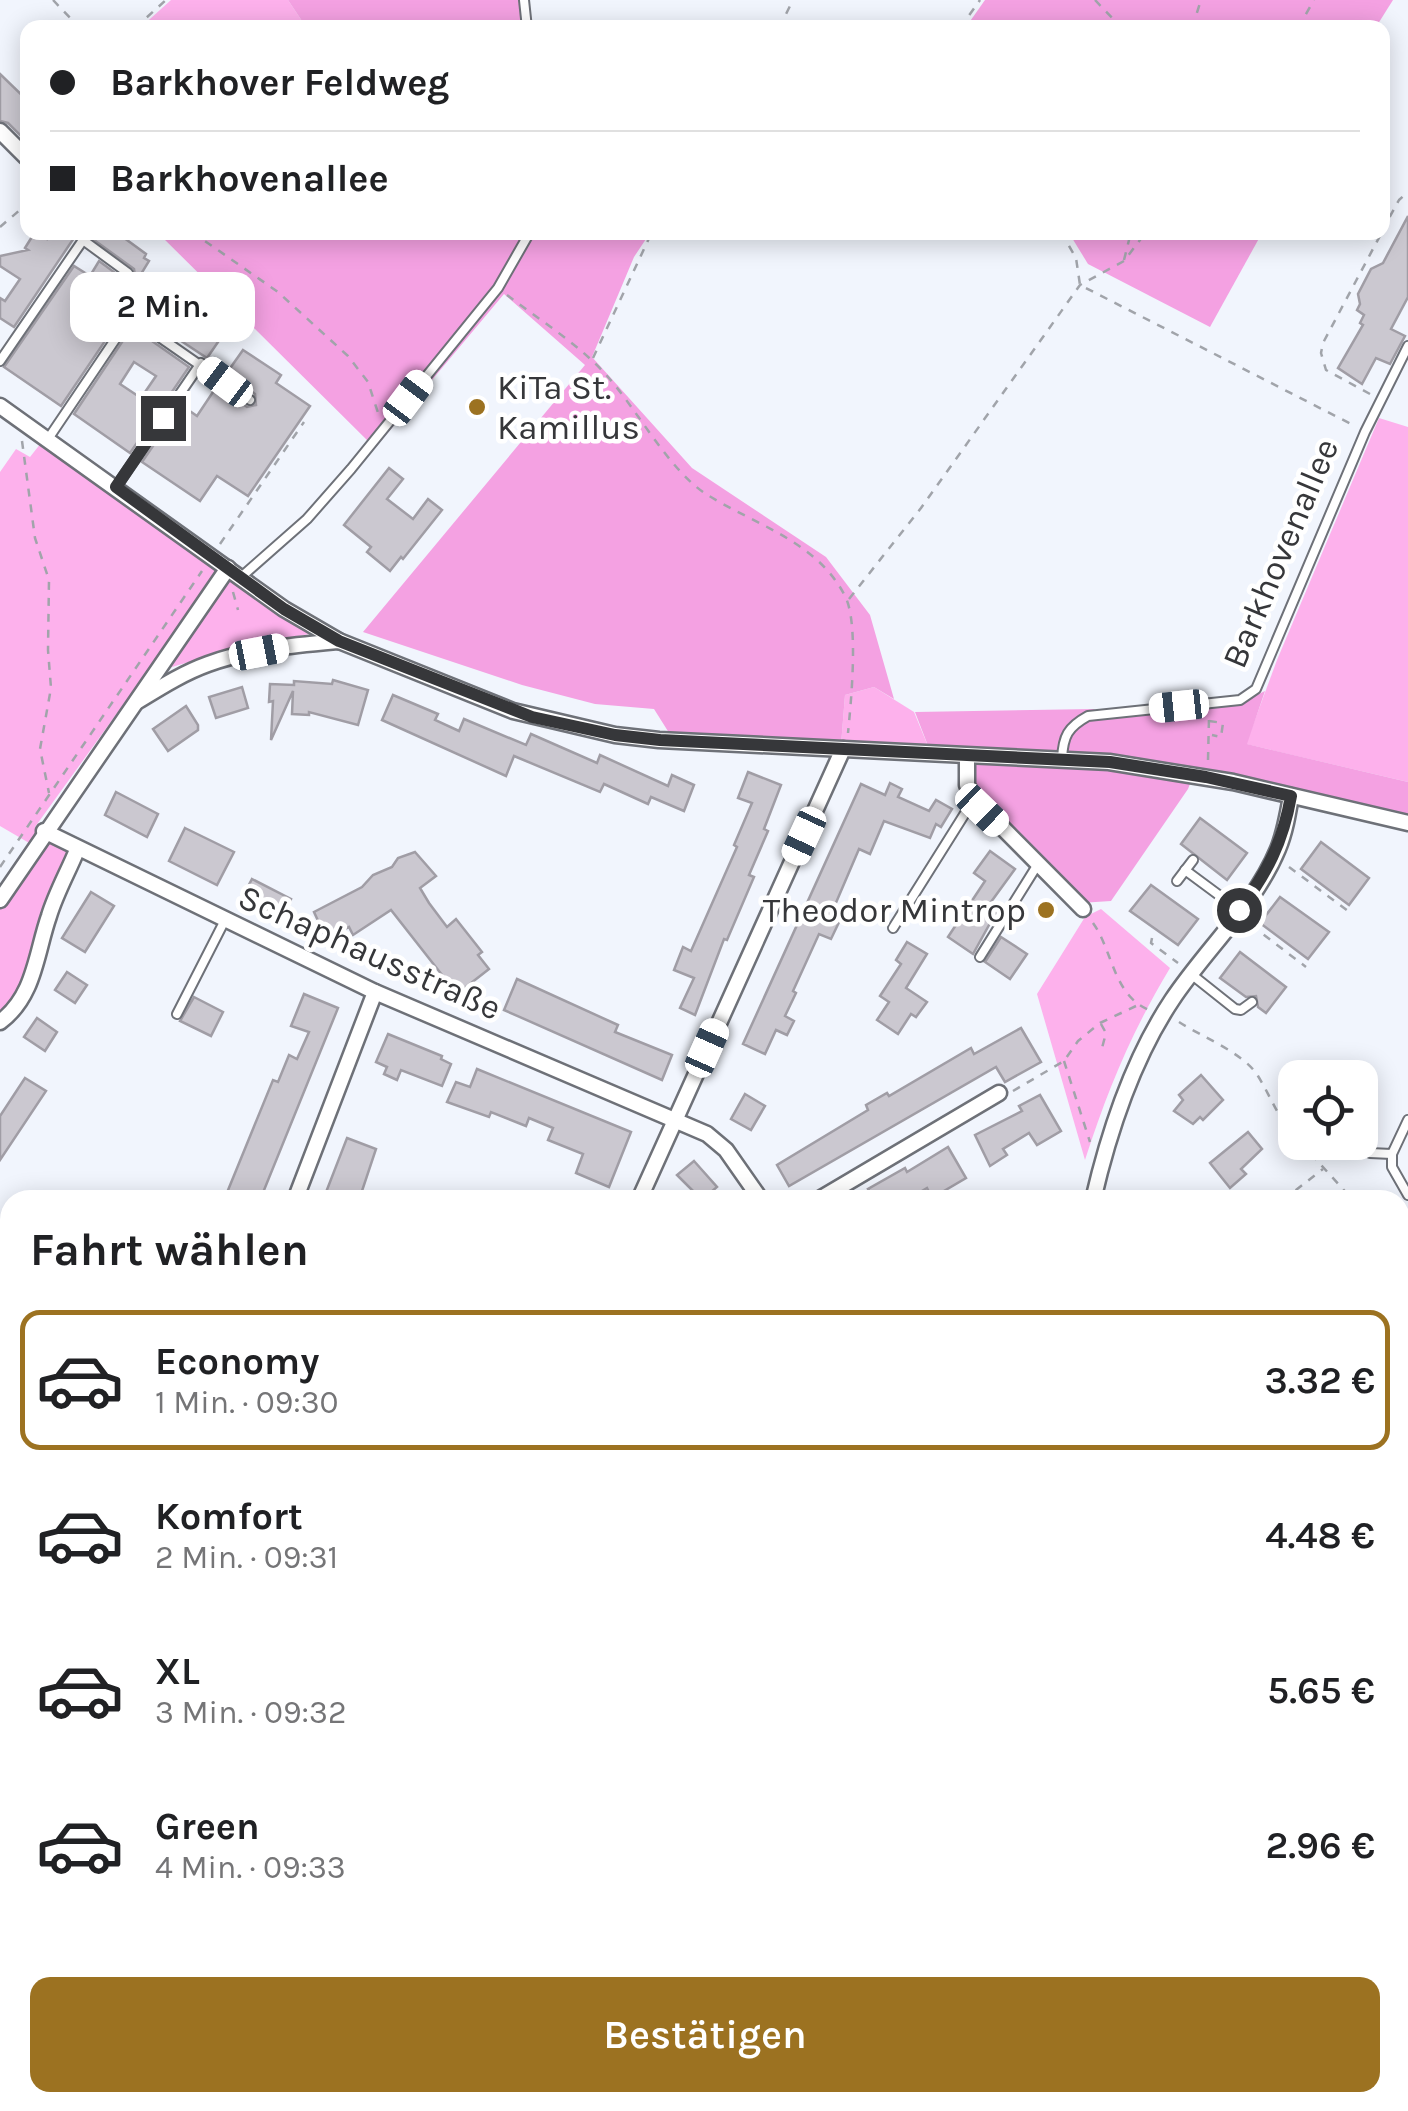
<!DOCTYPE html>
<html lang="de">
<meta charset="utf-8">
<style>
body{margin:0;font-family:Karla,sans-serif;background:#f2f2f2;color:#202124;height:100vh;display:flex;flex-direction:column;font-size:38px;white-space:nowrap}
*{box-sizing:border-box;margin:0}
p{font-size:32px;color:#757577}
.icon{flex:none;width:55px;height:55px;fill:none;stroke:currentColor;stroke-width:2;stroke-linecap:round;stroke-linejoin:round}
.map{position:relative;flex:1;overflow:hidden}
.drawer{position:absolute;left:0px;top:1190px;width:1410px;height:922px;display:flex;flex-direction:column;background:#fff;border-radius:30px 30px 0 0;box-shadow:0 5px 25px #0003}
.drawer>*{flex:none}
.top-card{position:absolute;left:20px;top:20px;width:1370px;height:220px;border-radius:20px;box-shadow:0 5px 25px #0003;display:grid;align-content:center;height:220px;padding:0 30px;background:#fff}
.tools{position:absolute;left:1278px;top:1060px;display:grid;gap:20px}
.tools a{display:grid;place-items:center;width:100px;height:100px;border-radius:20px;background:#fff;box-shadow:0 5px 25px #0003;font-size:50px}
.end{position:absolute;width:45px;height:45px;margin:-22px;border:12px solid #36373a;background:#fff;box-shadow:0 0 0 5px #fff}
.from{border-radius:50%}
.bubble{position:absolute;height:70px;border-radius:20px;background:#fff;box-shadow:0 5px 25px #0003;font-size:32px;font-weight:600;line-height:70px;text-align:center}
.car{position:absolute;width:30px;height:60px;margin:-30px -15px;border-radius:12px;box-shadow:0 0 8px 2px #0007;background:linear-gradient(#fff 24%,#345 0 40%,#fff 0 76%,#345 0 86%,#fff 0)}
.top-card b{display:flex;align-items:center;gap:35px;height:95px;font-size:38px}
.top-card b+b{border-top:2px solid #e0e0e0}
.top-card i{width:25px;height:25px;background:#202124}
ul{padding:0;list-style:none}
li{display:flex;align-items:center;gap:30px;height:140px;margin:0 20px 15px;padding:0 10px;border:5px solid transparent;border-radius:20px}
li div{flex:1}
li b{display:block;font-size:38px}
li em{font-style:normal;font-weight:600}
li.on{border-color:#9c7221}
li>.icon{width:90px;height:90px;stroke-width:1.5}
h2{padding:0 30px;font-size:45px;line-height:120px}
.cta{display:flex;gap:20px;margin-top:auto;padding:20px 30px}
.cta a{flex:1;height:115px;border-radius:20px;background:#9c7221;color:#fff;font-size:40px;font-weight:600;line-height:115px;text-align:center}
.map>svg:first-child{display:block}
.green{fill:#fdb1ec}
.forest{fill:#f4a1e2}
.building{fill:#cbc8d0;stroke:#a09da5;stroke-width:2.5;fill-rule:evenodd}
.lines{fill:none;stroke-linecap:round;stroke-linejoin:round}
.lane-casing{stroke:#6e7178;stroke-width:12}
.street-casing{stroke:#6e7178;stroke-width:19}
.path{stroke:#a1a4aa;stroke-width:2.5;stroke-dasharray:8 8;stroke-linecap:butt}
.lane{stroke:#fff;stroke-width:8}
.street{stroke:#fff;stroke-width:14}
.route{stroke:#36373a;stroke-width:12}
.poi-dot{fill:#9c7221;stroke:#fff;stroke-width:4}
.labels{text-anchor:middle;stroke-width:9;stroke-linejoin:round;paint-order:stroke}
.poi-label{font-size:35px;fill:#36373a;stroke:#fff;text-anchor:start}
.street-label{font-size:35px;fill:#36373a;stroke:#fff}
</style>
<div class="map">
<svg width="1408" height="2111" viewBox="0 0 1408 2111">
<rect width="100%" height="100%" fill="#f1f5fd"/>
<g class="green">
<path d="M171,0H288L304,24L302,28H140Z"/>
<path d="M1379,418L1408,427V782L1246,744L1277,660Z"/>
<path d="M45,438L315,633L243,646L172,667L148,679L128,698L35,827L74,850L28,986L0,1018V904L36,847L0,826V472L16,449L30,457Z"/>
<path d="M874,687L914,712L930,751L841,745L845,695Z"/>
<path d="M1101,909L1170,968C1131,1033 1108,1089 1085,1160L1037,994L1085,917Z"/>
<path d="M1408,1402V1861L1400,1852V1426Z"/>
<path d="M0,2014L10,2023V2102L53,2103L52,2111H0Z"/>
</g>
<g class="forest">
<path d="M288,0H523L527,27H302L304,24Z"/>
<path d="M985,0H1393L1376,27H966Z"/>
<path d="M158,233H650L634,257L592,357L692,468L826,557L870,615L894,699L874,687L845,695L841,745L671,736L654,709L595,704L522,685L363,632L585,365L504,294L375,448Z"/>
<path d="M1069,233H1262L1210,327L1088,264Z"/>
<path d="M1265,691L1247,744L1408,782V820L1193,776L1188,789L1111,901L1080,903L975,799L969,758L930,751L915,712L1094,709L1101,715L1240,703Z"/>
<path d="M791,2102L803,2111H319V2103Z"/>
</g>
<g class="building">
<path d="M0,74L28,101V143L8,123L0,121Z"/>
<path d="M1408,216V297L1391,329L1405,336L1390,364L1376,358L1362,384L1338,368L1363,325L1360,323L1364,315L1357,310L1360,304L1358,294L1371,269L1383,263Z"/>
<path d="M35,232L47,239L51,232H78L14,327L0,318V298L5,301L20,279L0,266V256L28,250L25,248Z"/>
<path d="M83,232H116L146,254L144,258L149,261L141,274L165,289L158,299L218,342L207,358L119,300L135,276L134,269Z"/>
<path d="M99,261L118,275L102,302L120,319L61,406L4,367L74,266L90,276Z"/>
<path d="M132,327L189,367L130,453L74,414ZM134,362L156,376L141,398L120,384Z"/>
<path d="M243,350L281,375L276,383L310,406L248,496L217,476L200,501L142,462L181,405L197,416L217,386L247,407L256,405L255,394L226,374Z"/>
<path d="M389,468L403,479L387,499L413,519L428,499L442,510L403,559L401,557L390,571L367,552L371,547L344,525Z"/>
<path d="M333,680L368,690L358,725L309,712V715L292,714L293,691L271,740L273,701L269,702L270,684L294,685V681L332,684Z"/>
<path d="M242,687L248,708L216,718L209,697Z"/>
<path d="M393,695L438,714L435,720L459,731L464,719L526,745L531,734L597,763L600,755L668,786L672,775L694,785L684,811L651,797L648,804L604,784L600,792L514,756L506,776L382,720Z"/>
<path d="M186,706L198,725V730L168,751L153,729Z"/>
<path d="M748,772L781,785L764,829L768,831L749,875L754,877L727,940L724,939L695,1015L680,1008L694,978L674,970L683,947L691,951L737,847L734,845L752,803L738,798Z"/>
<path d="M890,783L902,789L898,797L929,811L936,800L952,809L941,827L936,824L930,838L884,821L870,854L859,849L832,912L842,916L831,939L819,934L793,991L796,993L785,1016L794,1021L787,1035L776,1030L765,1054L743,1044L861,784L885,795Z"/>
<path d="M116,792L158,814L147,837L105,815Z"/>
<path d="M1200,818L1247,853L1227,880L1181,844Z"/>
<path d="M185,828L234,852L217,885L169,861Z"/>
<path d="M1321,842L1369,878L1349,905L1301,869Z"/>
<path d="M990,851L1015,869L991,902L999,907L973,954L948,937L985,881L974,873Z"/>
<path d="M415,852L436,876L420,888L429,903L447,927L456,919L482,952L478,955L489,969L457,994L391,910L353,935L349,927L326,938L314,912L362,887L373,875L392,867L398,858Z"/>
<path d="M252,879L291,899L281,918L242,898Z"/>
<path d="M1151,885L1198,919L1178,945L1130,911Z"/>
<path d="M91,892L114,906L85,952L62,938Z"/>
<path d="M1280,897L1329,932L1308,959L1260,923Z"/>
<path d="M1001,937L1027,954L1010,979L985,962Z"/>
<path d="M907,942L927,954L906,988L927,1002L916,1017L911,1014L898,1034L877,1020L889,1002L880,996L901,964L896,960Z"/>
<path d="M1240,952L1286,987L1266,1013L1258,1007L1256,996L1246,997L1220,978Z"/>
<path d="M67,972L87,985L75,1003L55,990Z"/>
<path d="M517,979L618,1025L615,1032L672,1055L662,1080L504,1010Z"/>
<path d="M304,994L338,1008L260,1200H224L273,1080L278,1082L289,1055L297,1059L309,1032L291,1026Z"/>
<path d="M194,997L223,1012L211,1036L180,1021Z"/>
<path d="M37,1018L57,1032L45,1051L24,1037Z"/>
<path d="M1021,1028L1041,1062L1005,1082L996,1067L789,1186L777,1165L868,1110L866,1105L887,1093L889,1096L971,1048L974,1054Z"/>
<path d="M388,1034L442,1056L441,1059L451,1064L442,1086L401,1070L397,1080L384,1074L387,1067L376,1062Z"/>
<path d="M477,1069L631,1132L609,1187L576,1173L583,1154L548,1140L553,1128L529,1118L526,1126L491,1112L489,1117L447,1102L456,1082L470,1087Z"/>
<path d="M1201,1075L1223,1100L1203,1120L1200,1117L1193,1124L1174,1111L1183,1100L1179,1095Z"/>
<path d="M25,1078L46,1091L0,1160V1116Z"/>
<path d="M745,1094L765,1106L751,1130L731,1119Z"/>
<path d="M1040,1095L1061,1131L1037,1145L1029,1133L1003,1149L1007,1155L990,1166L975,1135L1022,1111L1019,1106Z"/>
<path d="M1248,1132L1262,1149L1241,1169L1246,1174L1230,1188L1210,1163Z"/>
<path d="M347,1138L376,1149L359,1200H323Z"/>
<path d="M948,1147L966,1178L932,1198L927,1188L907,1200H875L868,1189L905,1168L907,1172Z"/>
<path d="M694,1161L717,1187L702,1200L677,1175Z"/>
</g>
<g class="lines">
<defs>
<g id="lane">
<path d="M524,0L527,28"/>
<path d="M0,361L83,240L128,273L109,302L250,400"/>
<path d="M48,439L131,316"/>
<path d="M116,487L201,363"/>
<path d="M240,578L307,519L351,469L498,288L530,232"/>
<path d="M1062,759C1063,736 1068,727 1088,716L1240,700L1256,689L1365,432L1408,346"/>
<path d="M1185,870L1239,910"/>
<path d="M1177,881L1193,860"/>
<path d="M893,928L974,799"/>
<path d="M980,957L1038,864"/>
<path d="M1191,974L1235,1009L1241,1010L1252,1002"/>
<path d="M177,1014L225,920"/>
<path d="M1357,1142L1370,1153L1392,1154L1408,1120"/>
<path d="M1392,1154V1167L1408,1195"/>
</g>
<g id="street">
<path d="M0,131L26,157"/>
<path d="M0,406L284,609L339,641L513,711L615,735L659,740L1109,762L1233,782L1408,823"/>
<path d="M138,701C161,687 183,673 208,664C249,649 296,645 339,641"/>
<path d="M967,756V785L974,799L1083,909"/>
<path d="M44,831L375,992L707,1134L726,1150L761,1200"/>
<path d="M0,900L228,568"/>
<path d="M0,1022C35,996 36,953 49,916C56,893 68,872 77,850"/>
<path d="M295,1200L375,992"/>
<path d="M639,1200L843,749"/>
<path d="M818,1200L999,1093"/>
<path d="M1093,1200C1109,1131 1132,1060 1172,1000C1205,950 1255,905 1278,849C1285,832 1288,814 1291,796"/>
<path d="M0,1489L10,1492"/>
<path d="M0,1625L10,1604"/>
<path d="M1400,1865L1408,1874"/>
<path d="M180,2102L182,2111"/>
<path d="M1138,2102L1156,2111"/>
<path d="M194,2111L213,2102"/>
</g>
</defs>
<use href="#lane" class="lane-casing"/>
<use href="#street" class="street-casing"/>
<g class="path">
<path d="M53,0L80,28"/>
<path d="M1095,0L1122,28"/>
<path d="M135,28L166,0"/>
<path d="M779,28L793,0"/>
<path d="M960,28L980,0"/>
<path d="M1192,28L1201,0"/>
<path d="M1298,28L1314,0"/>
<path d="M0,227L28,203"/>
<path d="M1382,231L1399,200L1408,192"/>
<path d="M192,232L278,292L348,356L368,382L379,416"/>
<path d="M1061,232L1076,258L1080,285L1353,425"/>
<path d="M1124,260L1131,232"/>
<path d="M507,295C541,321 580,345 608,377C638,411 669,470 706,494C755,525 817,541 845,596C859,623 851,702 848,733"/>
<path d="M593,358L652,232"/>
<path d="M1370,394L1326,370L1321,353L1323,343L1382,232"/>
<path d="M22,441L35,538L49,580L48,650L51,688L40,749L49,793"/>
<path d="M220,544L304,422"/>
<path d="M233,592L238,610"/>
<path d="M849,599L921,508L1080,285L1124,261L1146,232"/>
<path d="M1209,721L1223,723L1221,737L1212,735"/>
<path d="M1208,760L1209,717"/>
<path d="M0,867L202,571"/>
<path d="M1289,867L1348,911"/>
<path d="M1093,923C1113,951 1113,995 1149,1010"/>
<path d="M1251,925L1306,967"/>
<path d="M1152,938L1151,943L1178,963"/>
<path d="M1179,1022C1202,1037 1244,1053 1258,1076C1271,1097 1278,1118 1295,1137"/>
<path d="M1101,1024L1106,1033L1102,1048"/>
<path d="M1064,1061L1090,1142"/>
<path d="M1013,1091L1064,1061L1078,1041L1100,1023L1136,1006"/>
<path d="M1300,1142L1353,1200"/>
<path d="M1283,1200L1323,1169"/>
<path d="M1400,1249L1408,1257"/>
<path d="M1400,1346L1408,1342"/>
<path d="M1400,1416L1408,1391"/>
<path d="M0,1936L10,1934"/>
<path d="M0,2009L10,2017"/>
<path d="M0,2054L10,2026"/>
<path d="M470,2102L475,2111"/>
<path d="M575,2102L580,2111"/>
<path d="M61,2111V2102"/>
<path d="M823,2111L830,2102"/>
<path d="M1293,2111V2102"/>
</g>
<use href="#lane" class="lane"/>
<use href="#street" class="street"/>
</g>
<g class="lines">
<path class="route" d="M163,418L116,487L284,609L339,641L532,717L615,735L660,740L1110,762L1206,777L1291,796C1283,842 1267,873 1239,910"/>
</g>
<g class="poi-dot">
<circle cx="477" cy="407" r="10"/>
<circle cx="1046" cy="910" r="10"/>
</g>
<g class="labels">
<g class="poi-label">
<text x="497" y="399">KiTa St.<tspan x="497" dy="40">Kamillus</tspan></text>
<text x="1026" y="922" text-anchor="end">Theodor Mintrop</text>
</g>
<g class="street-label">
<text transform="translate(1280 553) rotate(-67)" y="12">Barkhovenallee</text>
<text transform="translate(370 952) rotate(24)" y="12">Schaphausstraße</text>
</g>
</g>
</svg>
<div class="tools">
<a><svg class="icon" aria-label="locate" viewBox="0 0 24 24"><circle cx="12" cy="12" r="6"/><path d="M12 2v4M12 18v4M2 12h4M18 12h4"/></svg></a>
</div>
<i class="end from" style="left:1239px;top:910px"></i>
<i class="end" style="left:163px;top:418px"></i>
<div class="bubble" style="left:70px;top:272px;width:185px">2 Min.</div>
<i class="car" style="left:225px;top:382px;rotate:307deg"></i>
<i class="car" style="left:408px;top:398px;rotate:37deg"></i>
<i class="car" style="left:259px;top:652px;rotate:79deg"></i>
<i class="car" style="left:1179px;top:706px;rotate:264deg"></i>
<i class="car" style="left:982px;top:810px;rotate:134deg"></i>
<i class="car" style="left:804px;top:836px;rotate:205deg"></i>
<i class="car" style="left:707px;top:1048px;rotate:24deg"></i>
<div class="top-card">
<b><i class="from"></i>Barkhover Feldweg</b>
<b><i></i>Barkhovenallee</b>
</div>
<section class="drawer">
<h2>Fahrt wählen</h2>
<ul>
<li class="on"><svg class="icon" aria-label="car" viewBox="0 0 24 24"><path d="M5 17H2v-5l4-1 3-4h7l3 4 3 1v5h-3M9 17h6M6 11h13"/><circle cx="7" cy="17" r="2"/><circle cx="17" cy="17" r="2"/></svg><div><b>Economy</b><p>1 Min. · 09:30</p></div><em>3.32 €</em></li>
<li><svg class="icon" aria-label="car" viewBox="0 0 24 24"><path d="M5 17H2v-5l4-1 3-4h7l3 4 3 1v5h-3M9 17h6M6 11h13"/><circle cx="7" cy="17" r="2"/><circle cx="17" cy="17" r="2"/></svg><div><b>Komfort</b><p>2 Min. · 09:31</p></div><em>4.48 €</em></li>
<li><svg class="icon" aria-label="car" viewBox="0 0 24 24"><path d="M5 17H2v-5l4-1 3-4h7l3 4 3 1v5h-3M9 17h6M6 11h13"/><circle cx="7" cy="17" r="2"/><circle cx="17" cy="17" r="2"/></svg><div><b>XL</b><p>3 Min. · 09:32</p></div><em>5.65 €</em></li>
<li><svg class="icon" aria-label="car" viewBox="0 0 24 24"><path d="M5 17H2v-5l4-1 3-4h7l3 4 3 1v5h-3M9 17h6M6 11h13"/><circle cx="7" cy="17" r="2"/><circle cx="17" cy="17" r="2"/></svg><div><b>Green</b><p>4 Min. · 09:33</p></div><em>2.96 €</em></li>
</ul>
<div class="cta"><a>Bestätigen</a></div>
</section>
</div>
